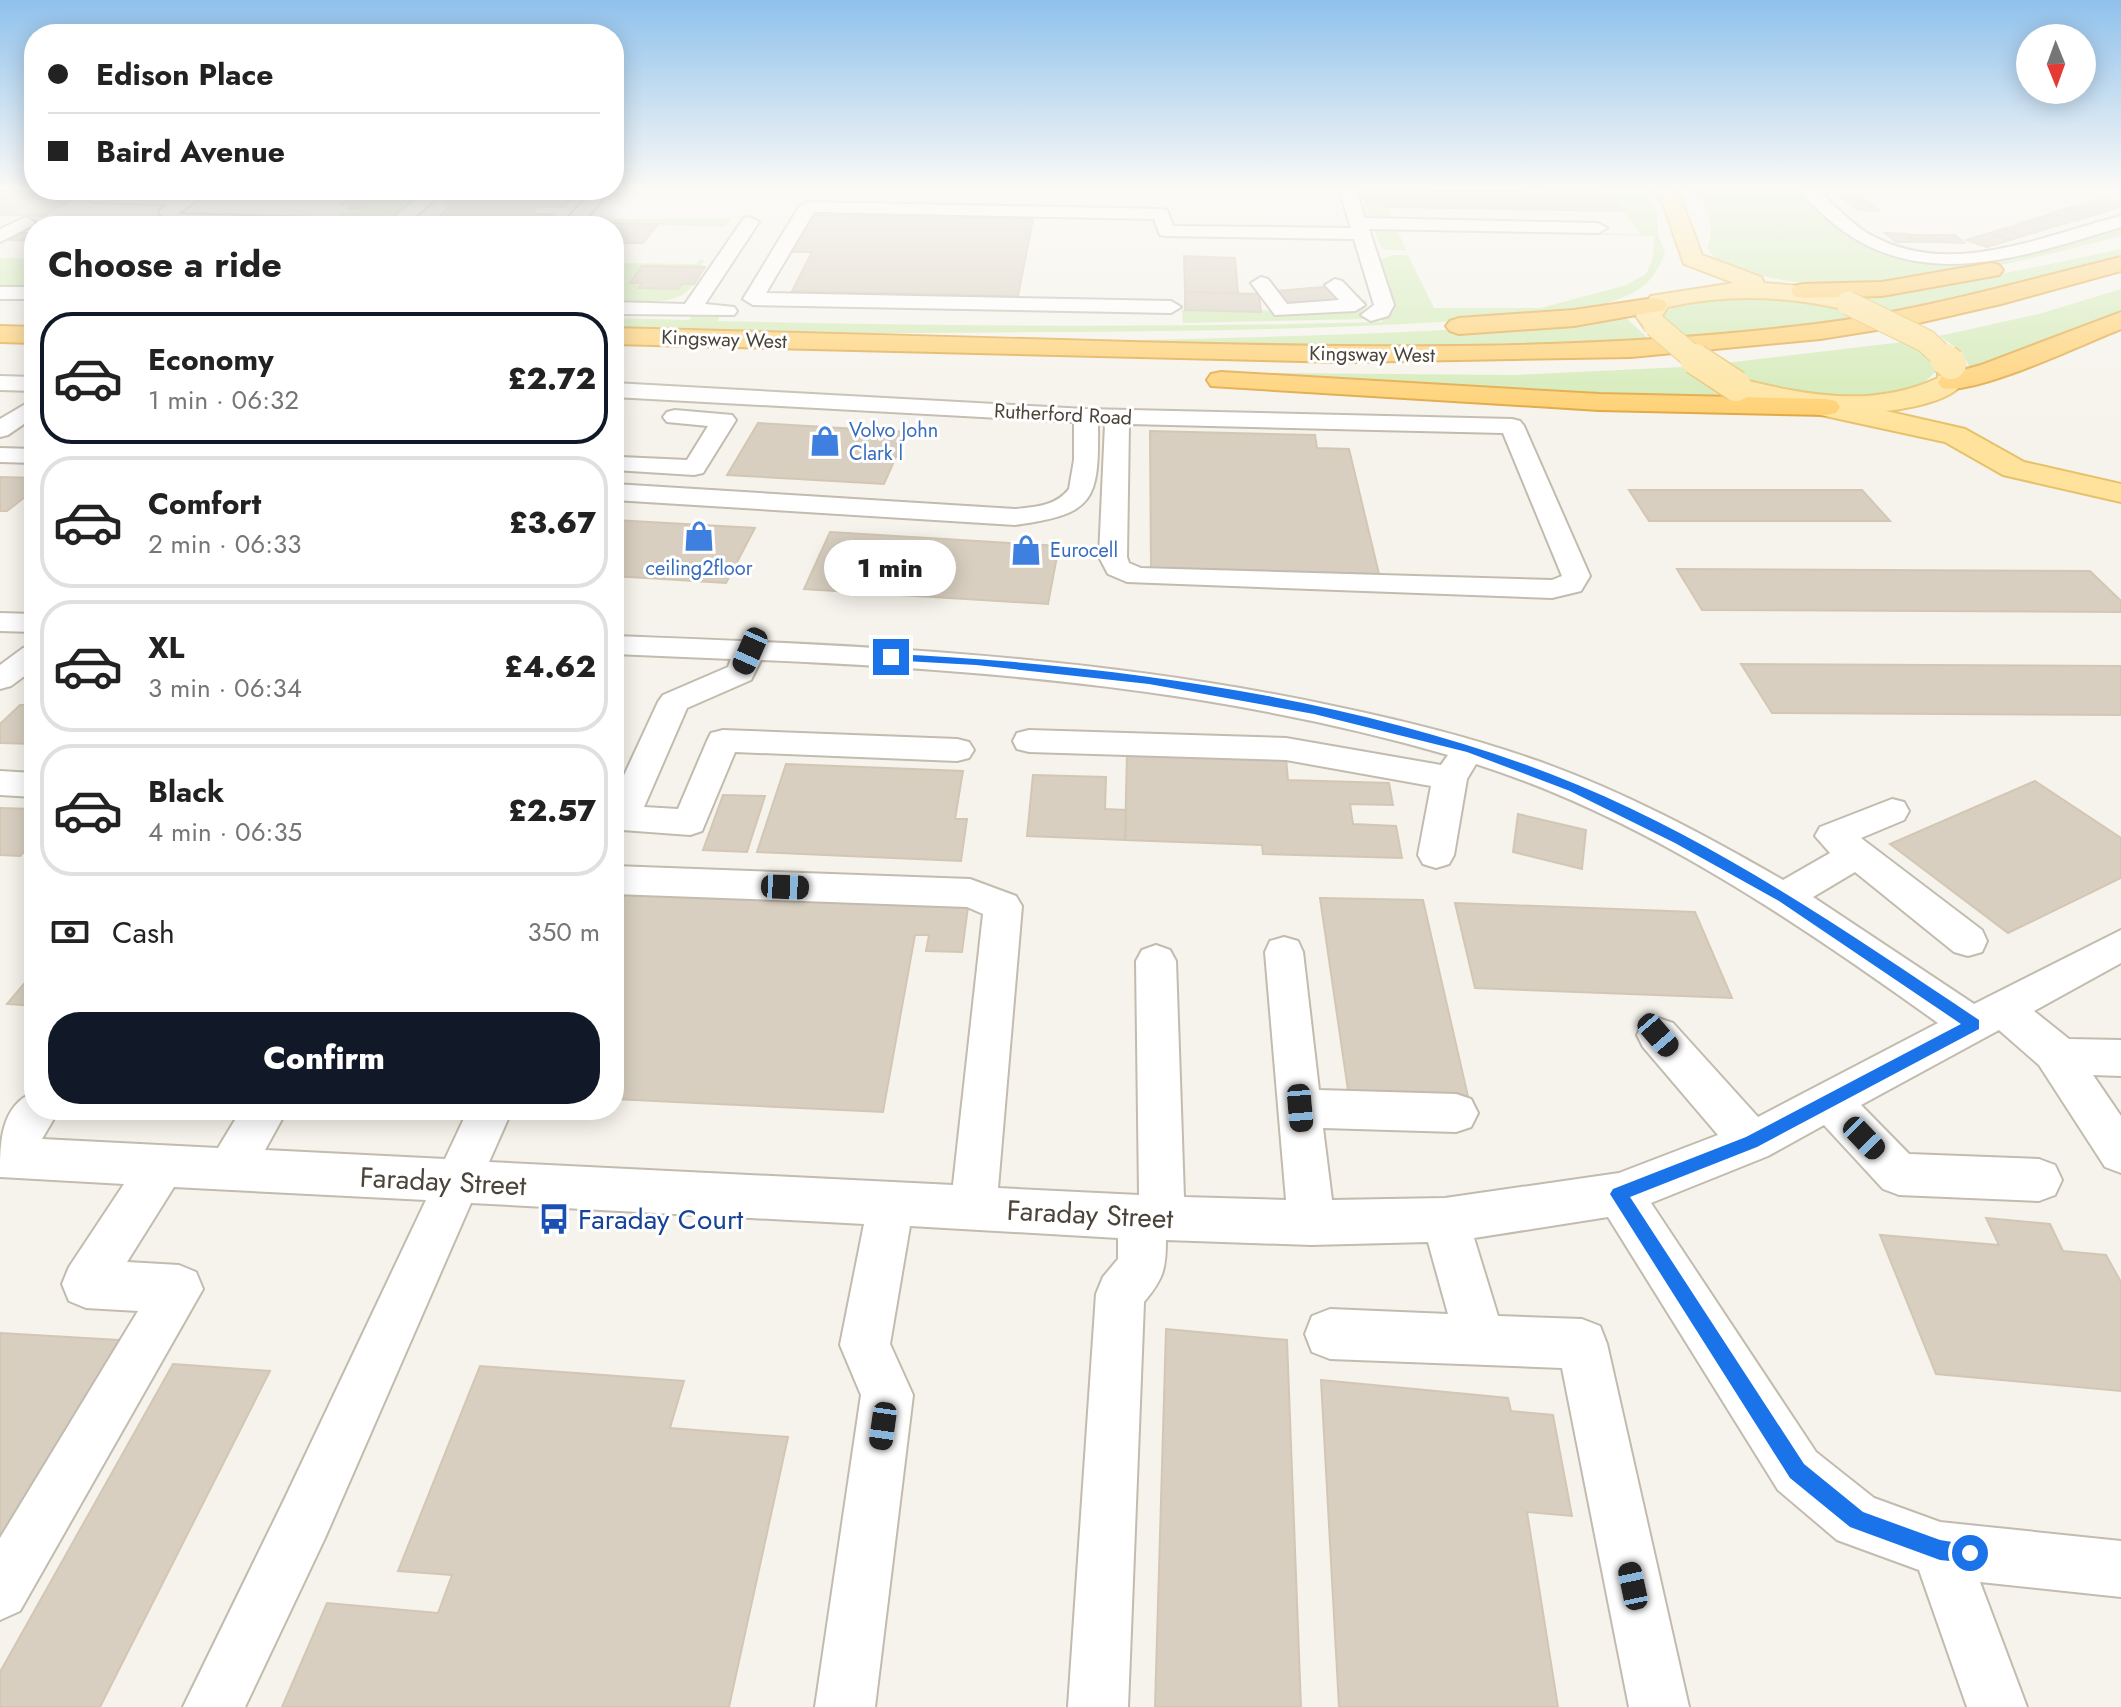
<!DOCTYPE html>
<meta charset="utf-8">
<style>
body{margin:0;font-family:Jost,sans-serif;background:#f6f6f6;color:#222;height:100vh;display:flex;flex-direction:column;font-size:30px;white-space:nowrap}
*{box-sizing:border-box;margin:0}
p{font-size:26px;color:#767676}
.icon{flex:none;width:44px;height:44px;fill:none;stroke:currentColor;stroke-width:2;stroke-linecap:round;stroke-linejoin:round}
.map{position:relative;flex:1;overflow:hidden}
.sheet{position:absolute;left:24px;top:216px;width:600px;height:904px;display:flex;flex-direction:column;background:#fff;border-radius:32px;box-shadow:0 4px 20px #0003}
.sheet>*{flex:none}
.top-card{position:absolute;left:24px;top:24px;width:600px;height:176px;border-radius:32px;box-shadow:0 4px 20px #0003;display:grid;align-content:center;height:176px;padding:0 24px;background:#fff}
.needle{width:52px;rotate:179deg}
.controls{position:absolute;left:2016px;top:24px;display:grid;gap:16px}
.controls a{display:grid;place-items:center;width:80px;height:80px;border-radius:50%;background:#fff;box-shadow:0 4px 20px #0003;font-size:40px}
.end{position:absolute;width:36px;height:36px;margin:-18px;border:10px solid #1a73e8;background:#fff;box-shadow:0 0 0 4px #fff}
.from{border-radius:50%}
.bubble{position:absolute;height:56px;border-radius:28px;background:#fff;box-shadow:0 4px 20px #0003;font-size:26px;font-weight:800;line-height:56px;text-align:center}
.car{position:absolute;width:24px;height:48px;margin:-24px -12px;border-radius:10px;box-shadow:0 0 6px 2px #0007;background:linear-gradient(#222 24%,#8ab4d8 0 40%,#222 0 76%,#8ab4d8 0 86%,#222 0)}
.top-card b{display:flex;align-items:center;gap:28px;height:76px;font-size:30px}
.top-card b+b{border-top:2px solid #e0e0e0}
.top-card i{width:20px;height:20px;background:#222}
ul{padding:0;list-style:none}
li{display:flex;align-items:center;gap:24px;height:132px;margin:0 16px 12px;padding:0 8px;border:4px solid #e0e0e0;border-radius:32px}
li div{flex:1}
li b{display:block;font-size:30px}
li em{font-style:normal;font-weight:800}
li.selected{border-color:#111827}
li>.icon{width:72px;height:72px;stroke-width:1.5}
h2{padding:0 24px;font-size:36px;line-height:96px}
.pay{display:flex;align-items:center;gap:20px;height:88px;padding:0 24px;font-size:30px}
.pay p{margin-inline-start:auto}
.primary-button{display:flex;gap:16px;margin-top:auto;padding:16px 24px}
.primary-button a{flex:1;height:92px;border-radius:32px;background:#111827;color:#fff;font-size:32px;font-weight:800;line-height:92px;text-align:center}
.map>svg:first-child{display:block}
.green{fill:#d2eab5}
.building{fill:#d8cfc1;stroke:#d3c7b4;stroke-width:2}
.lines{fill:none;stroke-linecap:round;stroke-linejoin:round}
.minor-casing{stroke:#c2bbae;stroke-width:4}
.major-casing{stroke:#e6c16a;stroke-width:4}
.highway-casing{stroke:#e0a43c;stroke-width:4}
.minor{fill:#fff;fill-rule:evenodd}
.major{fill:#ffe39c;fill-rule:evenodd}
.highway{fill:#ffcf6e;fill-rule:evenodd}
.major-bridge-far1-casing{stroke:#e6c16a;stroke-width:25;stroke-linecap:butt}
.major-bridge-casing{stroke:#e6c16a;stroke-width:33;stroke-linecap:butt}
.major-bridge-far1{stroke:#ffe39c;stroke-width:23}
.major-bridge{stroke:#ffe39c;stroke-width:30}
.route{fill:#1a73e8}
.labels{text-anchor:middle;stroke-width:6;stroke-linejoin:round;paint-order:stroke}
.far-street-label{font-size:20px;fill:#4b4439;stroke:#fff}
.far-shop-label{font-size:20px;fill:#366cbe;stroke:#fff;text-anchor:start}
.near-street-label{font-size:28px;fill:#4b4439;stroke:#fff}
.near-transit-label{font-size:28px;fill:#164399;stroke:#fff;text-anchor:start}
</style>
<div class="map">
<svg width="2121" height="1707" viewBox="0 0 2121 1707">
<rect width="100%" height="100%" fill="#f6f3ec"/>
<g class="green">
<path d="M1360,189H1381L1393,221L1370,218Z"/>
<path d="M1546,189L1640,192L1656,207L1658,235L1665,253C1650,289 1638,292 1602,305L1603,309C1419,328 1236,331 1051,332C905,333 760,335 614,331V318L689,320L693,314L720,315L718,321C940,326 1161,328 1383,322L1380,316L1391,312L1392,299L1380,260L1392,255H1408L1434,308H1541L1626,285L1646,274L1653,258L1654,236L1398,231L1406,251L1382,249L1374,229L1640,234L1610,194L1548,193Z"/>
<path d="M1685,189H1799L1853,237L1875,248L1947,262L2015,259L2121,225V236C2011,264 1859,306 1748,272C1732,268 1716,262 1707,248C1717,225 1707,199 1685,189Z"/>
<path d="M386,190H427L420,195H397L393,199L415,200C387,220 373,221 339,220L341,213H356Z"/>
<path d="M450,190H588L582,197L444,195Z"/>
<path d="M592,219H731L725,227L610,223L607,226H585Z"/>
<path d="M2121,249V255L2067,273L1897,314L1851,295C1942,288 2032,268 2121,249Z"/>
<path d="M0,258L34,259V286H0Z"/>
<path d="M700,259L705,260L701,265L705,267L642,266L630,282L642,283L640,288L694,284C677,308 643,300 616,300L621,293L614,292V263L696,264Z"/>
<path d="M2121,289V313L1970,368L1961,351L1939,336L2039,314Z"/>
<path d="M1754,294L1836,305L1867,318L1686,339L1662,317C1683,292 1723,296 1754,294Z"/>
<path d="M1358,300H1366L1367,306L1363,311L1368,319L1183,323L1182,310L1337,311Z"/>
<path d="M1624,316L1652,342L1498,350L1143,344L1142,340C1304,336 1464,333 1624,316Z"/>
<path d="M1911,341L1929,354L1937,370L1923,384L1881,394L1817,398L1737,378L1718,364Z"/>
<path d="M1683,367L1706,384L1744,402L1275,379L1274,373L1515,375Z"/>
</g>
<g class="building">
<path d="M0,189L34,190H89L43,216L0,215Z"/>
<path d="M1381,189L1610,194L1623,211L1387,207Z"/>
<path d="M234,190H386L361,209H348L354,205L341,204L348,199L223,197Z"/>
<path d="M1838,194H1858L1868,202H1848Z"/>
<path d="M461,197L547,199L573,198L564,207L539,206L531,214H553L541,226H445L427,225L432,221L423,222L429,217L436,219L454,203L445,204L450,199Z"/>
<path d="M2101,198L2121,204V206L2113,209L2089,202Z"/>
<path d="M1848,202H1868L1879,211L1858,210Z"/>
<path d="M2089,202L2113,209L2100,213L2077,206Z"/>
<path d="M2077,206L2100,213L2088,217L2064,209Z"/>
<path d="M2064,209L2088,217L2075,221L2051,213Z"/>
<path d="M812,215L1033,219L1018,296L792,291L812,252H791Z"/>
<path d="M2048,215L2070,222L2056,226L2034,219Z"/>
<path d="M2034,219L2056,226L2042,230L2020,223Z"/>
<path d="M46,220L108,221L102,224L40,223Z"/>
<path d="M609,223L658,224L643,243H614V226H607Z"/>
<path d="M2019,225L2040,231L2023,236L2002,229Z"/>
<path d="M2002,229L2023,236L2010,240L1989,233Z"/>
<path d="M22,233H34V241L8,240Z"/>
<path d="M1885,233L1908,234L1919,242H1896Z"/>
<path d="M1989,233L2010,240L1987,247L1966,240Z"/>
<path d="M1909,235H1931L1940,242H1919Z"/>
<path d="M1931,235H1955L1964,243L1940,242Z"/>
<path d="M1184,256L1235,258L1238,293L1185,292Z"/>
<path d="M642,266L705,267L694,284H682L678,289L639,288L642,283H630Z"/>
<path d="M1336,286L1353,304L1289,310L1274,291Z"/>
<path d="M1185,292L1259,294L1261,312L1185,310Z"/>
<path d="M758,423L907,432L884,484L727,475Z"/>
<path d="M1150,431L1315,435L1317,448L1349,449L1379,574L1151,568Z"/>
<path d="M0,477L34,478V490L7,511H0Z"/>
<path d="M1629,490H1862L1890,521H1649Z"/>
<path d="M614,520L755,528L726,583L614,576Z"/>
<path d="M830,532L1059,546L1048,604L804,589Z"/>
<path d="M1677,569L2090,571L2121,601V612L1702,610Z"/>
<path d="M1741,664L2121,666V715L1772,713Z"/>
<path d="M20,705H34V744L0,743V724Z"/>
<path d="M1127,752L1286,758L1288,780L1389,783L1393,805L1350,804L1353,824L1396,826L1402,858L1263,854L1262,845L1125,840Z"/>
<path d="M786,764L963,771L955,819H967L961,861L757,852Z"/>
<path d="M1033,775L1106,777L1105,809L1126,810L1125,840L1027,836Z"/>
<path d="M2035,781L2121,838V878L2008,933L1890,844Z"/>
<path d="M723,795L765,796L747,852L703,850Z"/>
<path d="M0,808L34,809V841L20,856L0,855Z"/>
<path d="M1518,814L1586,830L1582,869L1513,852Z"/>
<path d="M626,892L968,907L962,952L926,951L929,935H915L883,1112L614,1099V921Z"/>
<path d="M1320,898L1423,900L1469,1101L1349,1097Z"/>
<path d="M1455,903L1695,912L1732,998L1475,988Z"/>
<path d="M34,972V1006L7,1004Z"/>
<path d="M1986,1218L2050,1224L2063,1251L2106,1255L2121,1282V1391L1936,1374L1880,1235L1999,1245Z"/>
<path d="M1166,1329L1287,1340L1301,1707H1155Z"/>
<path d="M0,1333L135,1341L0,1571Z"/>
<path d="M173,1364L270,1371L100,1707H0V1672Z"/>
<path d="M480,1366L684,1381L670,1428L788,1437L729,1707H282L327,1603L438,1613L452,1575L398,1571Z"/>
<path d="M1321,1380L1508,1398L1511,1411L1553,1415L1572,1516L1527,1512L1558,1707H1339Z"/>
</g>
<g class="lines">
<defs>
<g id="minor">
<path d="M1339,189H1356L1365,218L1598,223L1607,228L1598,233L1369,229L1394,305L1388,316L1371,321L1361,315L1374,305L1354,239L1166,236L1160,235L1154,219L814,212L766,293L1171,301L1181,307L1171,313L753,305L743,299L799,207L808,202L1161,209L1167,210L1173,226L1351,228Z"/>
<path d="M1799,189H1817C1834,204 1850,223 1869,234C1950,280 2040,236 2121,216V227C2002,264 1891,301 1799,189Z"/>
<path d="M191,190H211L178,214L390,220L428,190H446L404,226H182L164,222L159,211L168,204L92,202L83,197L92,192L185,194Z"/>
<path d="M594,190H611L579,226H560Z"/>
<path d="M26,217L35,222L32,226L0,242V229Z"/>
<path d="M750,217L759,222L705,304L734,307L737,311L734,315L614,314V302L685,304L744,218Z"/>
<path d="M1261,277L1268,279L1287,304L1339,300L1325,285L1335,279L1342,281L1365,305L1355,311L1275,315L1251,283Z"/>
<rect x="0" y="287" width="34" height="12"/>
<path d="M0,376L34,377V391L0,390Z"/>
<path d="M614,383L1086,409L1512,419L1520,421L1524,426L1590,576L1581,591L1552,598L1127,582L1108,574L1099,557L1105,424L1098,423C1099,501 1095,514 1015,525L614,500V484L1015,509C1035,507 1056,506 1069,489L1074,460V422L614,397ZM1129,424L1503,433L1562,576L1552,580L1141,568L1129,563L1127,557Z"/>
<path d="M34,399V417L8,435L0,437V419Z"/>
<path d="M675,410L732,415L736,420L703,473L694,475L614,470V458L621,457L687,460L708,426L667,422L663,417L667,412Z"/>
<path d="M0,448L34,449V463L0,462Z"/>
<path d="M0,613L34,614V632L0,631Z"/>
<path d="M614,636C857,645 1100,655 1338,707C1405,721 1473,738 1538,761C1623,791 1705,835 1783,880L1830,853L1815,836L1820,827L1892,799L1904,802L1909,811L1904,820L1861,838L1982,930L1987,941L1982,952L1968,956L1954,952L1855,872L1813,897L1974,1004L2121,930V963L2034,1011L2069,1039L2121,1040V1076L2093,1075L2121,1116V1173L2105,1167L2039,1065L1999,1030L1861,1105L1909,1154L2039,1159L2055,1165L2062,1180L2055,1195L2039,1201L1899,1195L1883,1189L1824,1125L1768,1156L1651,1203L1816,1452L1874,1498L1940,1522L2121,1541V1597L1980,1582L2027,1707H1967L1919,1570L1837,1540L1778,1490L1608,1217L1474,1238L1498,1316L1582,1319L1600,1326L1607,1344L1689,1707H1629L1562,1368L1330,1359L1312,1352L1305,1334L1312,1316L1330,1309L1448,1314L1428,1242L1311,1245L1166,1240C1166,1270 1163,1279 1144,1302L1128,1707H1068L1096,1294L1103,1277L1118,1259V1238L910,1226L890,1344L913,1395L875,1707H815L861,1395L840,1345L864,1224L471,1203L325,1538L245,1707H183L285,1498L426,1200L174,1187L127,1262L179,1265L196,1272L203,1289L20,1611L0,1620V1538L138,1311L86,1308L69,1301L62,1284L69,1267L124,1184L0,1177C0,1143 0,1106 34,1092V1110H59L42,1139L218,1148L241,1110H287L265,1150L445,1159L468,1110H512L489,1162L953,1185L983,914L967,907L614,894V866L970,879L1016,896L1022,906L998,1188L1139,1195L1136,961L1142,950L1156,945L1170,950L1176,961L1184,1197L1286,1200L1265,952L1270,941L1284,937L1298,941L1303,952L1319,1090L1456,1094L1471,1099L1478,1113L1471,1127L1456,1132L1323,1128L1332,1200L1445,1198L1619,1173L1718,1135L1643,1047L1637,1035L1643,1023L1658,1018L1673,1023L1758,1117L1938,1023C1795,921 1645,818 1476,764L1467,779L1454,855L1449,864L1436,868L1423,864L1418,855L1431,786L1286,760L1029,752L1017,749L1013,741L1017,733L1029,730L1286,738L1441,765L1448,755C1225,690 992,670 761,660L751,680L687,708L644,807L678,809L707,741L711,733L723,730L957,739L969,742L974,750L969,758L957,761L735,752L702,831L690,835L622,830L614,828V797L658,702L663,695L728,667L731,659L614,654Z"/>
<path d="M34,646V669L11,686L0,689V665L23,648Z"/>
<path d="M0,771L34,773V797L0,795Z"/>
</g>
<g id="major">
<path d="M1651,189H1673L1680,197L1702,255L1761,277L1764,283L1801,286L1857,298L1860,303L1857,308L1848,310C1788,296 1729,293 1668,307L1662,316L1668,325L1664,330H1646L1636,316L1651,296L1734,283L1684,264L1663,203Z"/>
<path d="M1951,356L1960,358C1987,396 1911,408 1886,411L1965,429L2024,462L2121,484V502L2003,475L1945,442L1752,400L1726,392L1722,386L1726,380L1736,378C1805,395 1871,409 1938,378V364L1942,358Z"/>
</g>
<g id="highway">
<path d="M2121,257V271L2001,304L1914,324L1820,339L1631,357L1345,362L614,344V328C787,333 959,337 1132,342C1360,348 1589,352 1816,324C1921,311 2019,282 2121,257Z"/>
<path d="M1991,263L1999,265L2003,270L1999,275L1882,296L1803,298L1794,296L1791,291L1794,286L1803,284L1882,282Z"/>
<path d="M1655,298L1664,300L1667,305L1664,310L1574,326L1459,334L1450,331L1446,326L1450,321L1459,318L1574,310Z"/>
<path d="M2121,312V329C2085,343 1975,396 1942,388L1938,382L1942,376L1981,365Z"/>
<path d="M0,326L34,327V343L0,342Z"/>
<path d="M1221,372L1599,394L1826,399L1836,401L1840,407L1836,413L1826,415L1599,410L1211,386L1207,380L1211,374Z"/>
</g>
</defs>
<use href="#minor" class="minor-casing"/>
<use href="#major" class="major-casing"/>
<use href="#highway" class="highway-casing"/>
<use href="#minor" class="minor"/>
<use href="#major" class="major"/>
<use href="#highway" class="highway"/>
<defs>
<g id="major-bridge-far1">
<path d="M1848,303L1926,341L1947,361"/>
<path d="M1655,325L1697,361"/>
</g>
<g id="major-bridge">
<path d="M1695,359L1736,386"/>
<path d="M1945,359L1951,364"/>
</g>
</defs>
<use href="#major-bridge-far1" class="major-bridge-far1-casing"/>
<use href="#major-bridge" class="major-bridge-casing"/>
<use href="#major-bridge-far1" class="major-bridge-far1"/>
<use href="#major-bridge" class="major-bridge"/>
</g>
<linearGradient id="sky" x2="0" y2="1"><stop stop-color="#8fc1ec"/><stop offset="0.44" stop-color="#fbfaf6"/><stop offset="1" stop-color="#fbfaf6" stop-opacity="0"/></linearGradient>
<rect width="2121" height="428" fill="url(#sky)"/>
<path class="route" d="M891,654C1114,664 1371,699 1578,785C1722,845 1850,934 1979,1020V1029L1757,1147L1630,1197L1804,1464L1863,1512L1940,1540L1977,1546L1980,1553L1977,1560L1970,1563L1940,1560L1850,1527L1790,1478L1610,1194L1613,1189L1746,1137L1961,1024L1779,901L1675,843L1570,791L1467,752L1314,714L1149,684L976,665L887,660V655Z"/>
<defs>
<symbol id="shop-bare" viewBox="-9 -9 18 18"><path d="M-5-2.5h2.3a2.7 3.5 0 0 1 5.4 0H5L5.5 6h-11ZM-1.5-2.5h3a1.5 2.3 0 0 0-3 0Z" fill="#3f7fe0" stroke="#fff" stroke-width="2.5" paint-order="stroke"/></symbol>
<symbol id="bus-bare" viewBox="-9 -9 18 18"><path d="M-5-6H5V4H4V6H2V4H-2V6H-4V4H-5ZM-3.5-4V0h7V-4ZM-3.5 1.2v1.5H-2V1.2ZM2 1.2v1.5H3.5V1.2Z" fill="#1a4fb4" stroke="#fff" stroke-width="2.5" paint-order="stroke"/></symbol>
</defs>
<g fill-rule="evenodd">
<use href="#shop-bare" x="803" y="419" width="44" height="44"/>
<use href="#shop-bare" x="677" y="514" width="44" height="44"/>
<use href="#shop-bare" x="1004" y="528" width="44" height="44"/>
<use href="#bus-bare" x="532" y="1197" width="44" height="44"/>
</g>
<g class="labels">
<g class="far-street-label">
<text transform="translate(724 339) rotate(2)" y="7">Kingsway West</text>
<text transform="translate(1372 354) rotate(1)" y="7">Kingsway West</text>
<text transform="translate(1063 414) rotate(3)" y="7">Rutherford Road</text>
</g>
<g class="far-shop-label">
<text x="849" y="437">Volvo John<tspan x="849" dy="23">Clark l</tspan></text>
<text x="1050" y="557">Eurocell</text>
<text x="699" y="575" text-anchor="middle">ceiling2floor</text>
</g>
<g class="near-street-label">
<text transform="translate(443 1181) rotate(3)" y="10">Faraday Street</text>
<text transform="translate(1090 1214) rotate(3)" y="10">Faraday Street</text>
</g>
<g class="near-transit-label">
<text x="578" y="1229">Faraday Court</text>
</g>
</g>
</svg>
<div class="controls">
<a><svg class="needle" viewBox="-14 -14 28 28"><path d="M0-13l5 13h-10z" fill="#e53935"/><path d="M0 13l5-13h-10z" fill="#767676"/></svg></a>
</div>
<i class="end from" style="left:1970px;top:1553px"></i>
<i class="end" style="left:891px;top:657px"></i>
<div class="bubble" style="left:824px;top:540px;width:132px">1 min</div>
<i class="car" style="left:750px;top:651px;rotate:204deg"></i>
<i class="car" style="left:785px;top:887px;rotate:92deg"></i>
<i class="car" style="left:1658px;top:1035px;rotate:139deg"></i>
<i class="car" style="left:1300px;top:1108px;rotate:175deg"></i>
<i class="car" style="left:1864px;top:1138px;rotate:136deg"></i>
<i class="car" style="left:883px;top:1426px;rotate:188deg"></i>
<i class="car" style="left:1633px;top:1586px;rotate:348deg"></i>
<div class="top-card">
<b><i class="from"></i>Edison Place</b>
<b><i></i>Baird Avenue</b>
</div>
<section class="sheet">
<h2>Choose a ride</h2>
<ul>
<li class="selected"><svg class="icon" aria-label="car" viewBox="0 0 24 24"><path d="M5 17H2v-5l4-1 3-4h7l3 4 3 1v5h-3M9 17h6M6 11h13"/><circle cx="7" cy="17" r="2"/><circle cx="17" cy="17" r="2"/></svg><div><b>Economy</b><p>1 min · 06:32</p></div><em>£2.72</em></li>
<li><svg class="icon" aria-label="car" viewBox="0 0 24 24"><path d="M5 17H2v-5l4-1 3-4h7l3 4 3 1v5h-3M9 17h6M6 11h13"/><circle cx="7" cy="17" r="2"/><circle cx="17" cy="17" r="2"/></svg><div><b>Comfort</b><p>2 min · 06:33</p></div><em>£3.67</em></li>
<li><svg class="icon" aria-label="car" viewBox="0 0 24 24"><path d="M5 17H2v-5l4-1 3-4h7l3 4 3 1v5h-3M9 17h6M6 11h13"/><circle cx="7" cy="17" r="2"/><circle cx="17" cy="17" r="2"/></svg><div><b>XL</b><p>3 min · 06:34</p></div><em>£4.62</em></li>
<li><svg class="icon" aria-label="car" viewBox="0 0 24 24"><path d="M5 17H2v-5l4-1 3-4h7l3 4 3 1v5h-3M9 17h6M6 11h13"/><circle cx="7" cy="17" r="2"/><circle cx="17" cy="17" r="2"/></svg><div><b>Black</b><p>4 min · 06:35</p></div><em>£2.57</em></li>
</ul>
<div class="pay"><svg class="icon" aria-label="cash" viewBox="0 0 24 24"><path d="M3 7h18v10H3z"/><circle cx="12" cy="12" r="2"/></svg>Cash<p>350 m</p></div>
<div class="primary-button"><a>Confirm</a></div>
</section>
</div>
